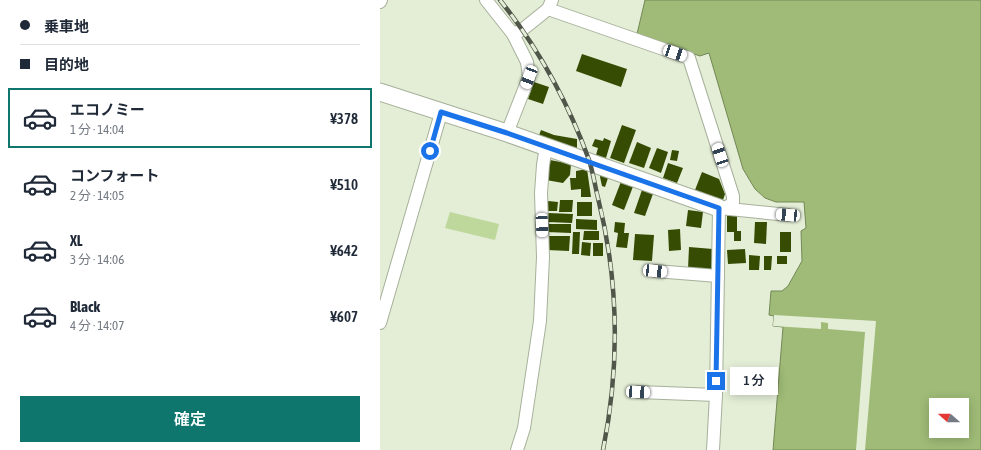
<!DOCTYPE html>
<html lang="ja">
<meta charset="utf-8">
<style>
body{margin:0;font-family:"Asap Condensed","Noto Sans JP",sans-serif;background:#f2f2f3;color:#1f2937;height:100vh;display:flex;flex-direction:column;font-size:15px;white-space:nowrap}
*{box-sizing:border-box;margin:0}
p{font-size:13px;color:#747a83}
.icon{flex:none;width:22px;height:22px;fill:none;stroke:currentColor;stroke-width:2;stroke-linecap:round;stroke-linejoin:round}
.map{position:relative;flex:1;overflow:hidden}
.sheet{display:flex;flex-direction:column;background:#fff;width:380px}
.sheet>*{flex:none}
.top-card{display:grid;align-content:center;height:88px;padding:0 20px;background:#fff}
.needle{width:26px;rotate:291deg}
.buttons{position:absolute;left:549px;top:398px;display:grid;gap:8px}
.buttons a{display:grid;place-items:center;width:40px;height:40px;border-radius:0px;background:#fff;box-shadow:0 2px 10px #0003;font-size:20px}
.end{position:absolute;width:18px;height:18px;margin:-9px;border:5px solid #1a73e8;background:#fff;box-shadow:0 0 0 2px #fff}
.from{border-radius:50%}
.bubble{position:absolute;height:28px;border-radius:0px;background:#fff;box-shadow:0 2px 10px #0003;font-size:13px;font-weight:600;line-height:28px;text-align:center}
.car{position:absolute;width:12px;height:24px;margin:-12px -6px;border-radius:5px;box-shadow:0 0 3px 1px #0007;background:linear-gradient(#fff 24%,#345 0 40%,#fff 0 76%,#345 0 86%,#fff 0)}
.top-card b{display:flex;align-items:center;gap:14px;height:38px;font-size:15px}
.top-card b+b{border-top:1px solid #e0e1e3}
.top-card i{width:10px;height:10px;background:#1f2937}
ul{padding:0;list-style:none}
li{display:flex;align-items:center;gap:12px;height:60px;margin:0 8px 6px;padding:0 12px;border:2px solid transparent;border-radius:0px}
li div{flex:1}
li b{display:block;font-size:15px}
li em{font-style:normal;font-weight:600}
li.selected{border-color:#0f766e}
li>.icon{width:36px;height:36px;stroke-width:1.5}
.button{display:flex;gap:8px;margin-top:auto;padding:8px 20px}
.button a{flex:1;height:46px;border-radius:0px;background:#0f766e;color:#fff;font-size:16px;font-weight:600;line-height:46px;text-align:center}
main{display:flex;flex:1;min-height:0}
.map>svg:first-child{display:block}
.green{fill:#bed79b}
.water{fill:#9fbb77;stroke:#738856;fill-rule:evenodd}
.pier{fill:#e4eed7}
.building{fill:#364c03}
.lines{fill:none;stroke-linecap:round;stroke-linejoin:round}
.street-casing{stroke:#a6b09a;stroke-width:14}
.secondary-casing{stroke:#a6b09a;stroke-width:19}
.street{stroke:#fff;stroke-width:12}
.secondary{stroke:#fff;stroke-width:17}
.rail-casing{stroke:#505649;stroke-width:4.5}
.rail{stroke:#e4eed7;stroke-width:3;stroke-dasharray:9;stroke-linecap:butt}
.route{stroke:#1a73e8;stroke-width:5}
</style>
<main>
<section class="sheet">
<div class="top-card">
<b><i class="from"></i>乗車地</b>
<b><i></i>目的地</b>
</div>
<ul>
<li class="selected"><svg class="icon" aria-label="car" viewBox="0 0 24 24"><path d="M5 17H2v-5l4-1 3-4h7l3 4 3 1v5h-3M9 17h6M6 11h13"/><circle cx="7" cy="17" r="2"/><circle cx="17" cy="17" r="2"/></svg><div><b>エコノミー</b><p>1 分 · 14:04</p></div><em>¥378</em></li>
<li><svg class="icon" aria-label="car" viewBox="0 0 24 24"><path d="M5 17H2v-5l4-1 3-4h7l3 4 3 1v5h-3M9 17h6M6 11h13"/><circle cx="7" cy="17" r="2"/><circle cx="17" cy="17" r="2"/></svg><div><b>コンフォート</b><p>2 分 · 14:05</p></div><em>¥510</em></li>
<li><svg class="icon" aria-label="car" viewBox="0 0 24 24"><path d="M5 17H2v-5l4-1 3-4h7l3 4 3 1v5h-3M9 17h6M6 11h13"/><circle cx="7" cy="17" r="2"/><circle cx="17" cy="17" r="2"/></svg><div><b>XL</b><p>3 分 · 14:06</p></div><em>¥642</em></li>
<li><svg class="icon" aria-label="car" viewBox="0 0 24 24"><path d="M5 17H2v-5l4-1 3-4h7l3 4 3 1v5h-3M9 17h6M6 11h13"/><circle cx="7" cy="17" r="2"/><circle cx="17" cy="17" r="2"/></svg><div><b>Black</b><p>4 分 · 14:07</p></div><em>¥607</em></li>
</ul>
<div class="button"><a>確定</a></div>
</section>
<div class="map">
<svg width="601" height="450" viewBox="0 0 601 450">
<rect width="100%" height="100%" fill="#e4eed7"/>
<path class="green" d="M70,212L119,224L115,240L65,228Z"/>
<path class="water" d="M265,0H601V450H393L403,327L393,326L394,316L389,315L391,291H402L408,286L422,261L421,231L426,228L424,202H396L385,198L375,189L363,169L329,53L320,56L257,34ZM556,405H582V431H556Z"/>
<path class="pier" d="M394,315L496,321L485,450H476L485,332L448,329V323L441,322V329L393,326Z"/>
<g class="building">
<path d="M202,54L247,69L241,87L196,71Z"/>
<path d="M154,82L169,87L163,104L148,99Z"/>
<path d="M242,125L256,130L244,163L230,158Z"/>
<path d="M161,130L174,135L197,139V152L158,138Z"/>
<path d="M224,138L231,141L226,158L216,155L218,148L212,146L215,139L223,141Z"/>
<path d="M257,142L271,148L264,168L249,163Z"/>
<path d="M277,148L288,152L281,173L269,168Z"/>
<path d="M292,150L299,151L297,161L290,160Z"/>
<path d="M170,160L191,164L190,175L183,183L166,180Z"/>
<path d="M288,163L303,168L297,183L283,178Z"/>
<path d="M207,169L211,197H201V189L191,190L190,178H196V171Z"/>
<path d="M221,172L229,175L225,187L222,186L220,177Z"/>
<path d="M322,172L339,179L345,194L343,200L315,190Z"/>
<path d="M242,179L254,184L244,210L232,205Z"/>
<path d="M263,187L274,191L265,216L254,213Z"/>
<path d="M180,200H193L192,212H179Z"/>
<path d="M168,201L178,202L177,211H167Z"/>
<rect x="197" y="202" width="15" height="14"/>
<path d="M308,210L323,212L321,228L306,226Z"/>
<path d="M168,213L193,214L192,223L167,222Z"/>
<path d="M347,216H357V231H361V241H354V232H347Z"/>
<path d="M196,219L217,220V230L196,229Z"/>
<path d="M235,222L245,223L244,233H249L247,248L236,247L238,233L234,232Z"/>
<path d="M375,222H387L386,244L374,243Z"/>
<path d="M167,224H191V233L167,232Z"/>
<path d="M300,229L301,250L289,251L288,230Z"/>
<path d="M204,231H219V240H203Z"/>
<path d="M193,232H200L199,254H192Z"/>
<rect x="400" y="232" width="11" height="20"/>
<path d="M255,234L274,235L272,261L253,260Z"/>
<path d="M167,236H190L189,251L167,250Z"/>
<path d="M202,242L211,243L210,256L201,255Z"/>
<rect x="213" y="243" width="10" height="13"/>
<path d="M309,247L333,249L331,271L308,269Z"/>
<path d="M365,249L366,263L348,264L347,250Z"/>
<path d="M369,255L380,256L379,270H369Z"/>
<path d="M384,256H392L391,270H384Z"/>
<rect x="397" y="256" width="10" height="8"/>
</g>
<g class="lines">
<defs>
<g id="street">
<path d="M106,0L133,34L147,62L149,77L127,133"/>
<path d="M0,2L1,0"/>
<path d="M168,9L309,58L353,196V203L345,208"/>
<path d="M133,34L142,30L168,9L172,0"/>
<path d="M275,271L338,276"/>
<path d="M0,323L61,113"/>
<path d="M258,392L336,395"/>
<path d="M137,450L144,428L160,321L163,257L161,193L163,165L166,147"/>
<path d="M333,450L336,395L339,208L408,215"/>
</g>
<path id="secondary" d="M0,92L127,133L339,208"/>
</defs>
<use href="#street" class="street-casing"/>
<use href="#secondary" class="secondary-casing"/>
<use href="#street" class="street"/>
<use href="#secondary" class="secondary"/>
<defs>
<path id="rail" d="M120,0C158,48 188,102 209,160C213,172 215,186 218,198C239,282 240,366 223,450"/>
</defs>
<use href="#rail" class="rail-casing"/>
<use href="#rail" class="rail"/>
</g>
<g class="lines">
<path class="route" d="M50,151L61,112L127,133L339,208L336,381"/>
</g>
</svg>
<div class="buttons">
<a><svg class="needle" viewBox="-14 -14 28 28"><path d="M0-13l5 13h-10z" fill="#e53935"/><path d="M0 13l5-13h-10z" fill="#747a83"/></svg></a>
</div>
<i class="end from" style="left:50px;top:151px"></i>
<i class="end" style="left:336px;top:381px"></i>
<div class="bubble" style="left:350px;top:367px;width:48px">1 分</div>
<i class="car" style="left:295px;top:53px;rotate:109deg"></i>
<i class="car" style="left:149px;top:77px;rotate:201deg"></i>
<i class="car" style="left:340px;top:155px;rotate:342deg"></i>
<i class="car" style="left:408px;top:215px;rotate:274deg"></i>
<i class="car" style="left:162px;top:225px;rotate:178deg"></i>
<i class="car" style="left:275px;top:271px;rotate:96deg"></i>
<i class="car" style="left:258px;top:392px;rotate:93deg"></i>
</div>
</main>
